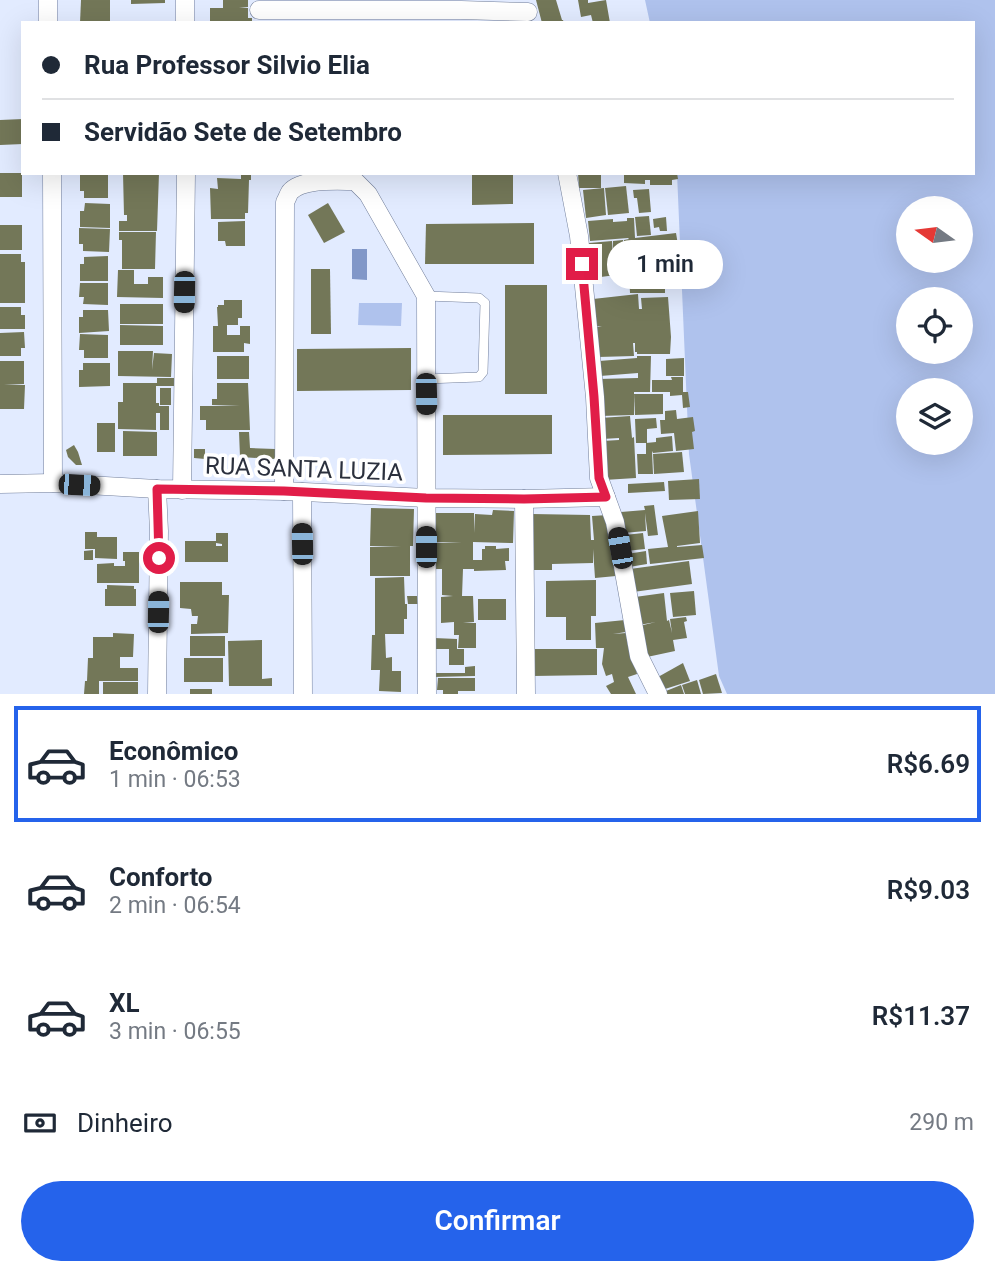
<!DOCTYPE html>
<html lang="pt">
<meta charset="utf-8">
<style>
body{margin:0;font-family:Roboto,sans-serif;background:#f6f6f7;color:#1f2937;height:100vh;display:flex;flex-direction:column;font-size:26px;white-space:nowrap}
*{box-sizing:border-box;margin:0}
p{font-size:23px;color:#747a83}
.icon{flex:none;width:38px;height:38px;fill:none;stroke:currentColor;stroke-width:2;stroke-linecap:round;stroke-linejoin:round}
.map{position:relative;height:694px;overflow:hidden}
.drawer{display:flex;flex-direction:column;background:#fff;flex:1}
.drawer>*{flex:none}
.banner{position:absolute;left:21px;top:21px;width:954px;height:154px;border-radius:0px;box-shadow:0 7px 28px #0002;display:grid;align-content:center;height:154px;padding:0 21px;background:#fff}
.needle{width:46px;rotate:284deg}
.buttons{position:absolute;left:896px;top:196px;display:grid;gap:14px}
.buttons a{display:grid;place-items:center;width:77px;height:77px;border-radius:50%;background:#fff;box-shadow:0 7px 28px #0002;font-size:35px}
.end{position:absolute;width:32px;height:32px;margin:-16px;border:9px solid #e11d48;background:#fff;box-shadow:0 0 0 4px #fff}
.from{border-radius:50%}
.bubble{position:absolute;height:49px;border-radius:24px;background:#fff;box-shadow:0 7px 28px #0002;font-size:23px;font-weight:600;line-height:49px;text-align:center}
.car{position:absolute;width:21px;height:42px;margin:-21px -10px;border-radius:9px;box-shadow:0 0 5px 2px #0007;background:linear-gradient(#222 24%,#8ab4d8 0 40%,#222 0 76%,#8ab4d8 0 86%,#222 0)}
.banner b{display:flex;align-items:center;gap:24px;height:66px;font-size:26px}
.banner b+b{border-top:2px solid #e0e1e3}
.banner i{width:18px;height:18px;background:#1f2937}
ul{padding:12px 0 0;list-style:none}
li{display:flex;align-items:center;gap:21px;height:116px;margin:0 14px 10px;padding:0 7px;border:4px solid transparent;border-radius:0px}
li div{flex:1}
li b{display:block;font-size:26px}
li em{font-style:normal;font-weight:600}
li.on{border-color:#2563eb}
li>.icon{width:63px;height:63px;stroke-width:1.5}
.pay{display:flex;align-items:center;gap:18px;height:77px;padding:0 21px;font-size:26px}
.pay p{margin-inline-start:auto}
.button{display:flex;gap:14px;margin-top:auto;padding:14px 21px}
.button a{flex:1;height:80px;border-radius:42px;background:#2563eb;color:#fff;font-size:28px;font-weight:600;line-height:80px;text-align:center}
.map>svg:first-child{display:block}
.green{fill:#afc2ed;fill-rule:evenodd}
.water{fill:#8197c8}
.building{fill:#737758}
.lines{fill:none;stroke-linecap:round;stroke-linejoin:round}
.lane-casing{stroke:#727f9c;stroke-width:10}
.street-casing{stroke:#727f9c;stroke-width:19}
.lane{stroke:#fff;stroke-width:9}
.street{stroke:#fff;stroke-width:18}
.route{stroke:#e11d48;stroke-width:9}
.labels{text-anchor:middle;stroke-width:7;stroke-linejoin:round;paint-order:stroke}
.street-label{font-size:24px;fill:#2b303d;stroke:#fff}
</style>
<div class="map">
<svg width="995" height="694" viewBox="0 0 995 694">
<rect width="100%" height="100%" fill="#e2ebff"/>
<g class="green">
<path d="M645,0H995V694H727L719,676L689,454L677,173H973V23H650ZM908,208H961V261H908ZM908,299H961V352H908ZM908,390H961V443H908Z"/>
<path d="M359,303H402L401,326L358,325Z"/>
</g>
<path class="water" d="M352,249H367V280L352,279Z"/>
<g class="building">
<path d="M81,0H110V23H80Z"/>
<path d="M131,0H165V3L131,4Z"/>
<path d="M223,0H248V7L239,8H248V18H252V23H210V8H223Z"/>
<path d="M536,0H556L562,20H563L564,23H542Z"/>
<path d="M578,0H588V3L606,0L610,23H593L591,15L581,17Z"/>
<path d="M23,119V144L0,145V120Z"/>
<rect x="0" y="173" width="22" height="24"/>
<path d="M94,173H108V198H84V191H80V175H94Z"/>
<path d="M123,173H159L157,231H119V221H127V215H124Z"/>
<path d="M241,173H251V180H249L248,213H245V219H211L210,188L218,189L217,178L241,179Z"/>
<path d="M472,173H513V204L472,205Z"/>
<path d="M578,173H601V188H579Z"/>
<path d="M624,173H677L678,179L672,180V185H650V180H645V184L624,183Z"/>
<path d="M626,186L629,213L608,215L605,188Z"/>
<path d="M604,188L606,215L586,218L583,190Z"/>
<path d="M649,189L651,212L639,213L637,198H634L633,190Z"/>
<path d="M85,203L110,204V228L80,227V211H84Z"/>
<path d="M328,203L345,232L324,243L308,215Z"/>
<path d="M649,216L651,235L637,236L635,217Z"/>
<path d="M666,217L667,231H660L659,227L654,228L653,219Z"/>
<path d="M627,218H634L635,238L676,233L678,245L671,246L672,255H675L677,268H674L676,283L665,285V293H630L629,273L645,272L648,280L646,272L655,271L654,263L634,264V266L626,267V271L616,272V275L593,278L589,243L612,241L613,255V241L623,240L625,255L624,240L629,239L628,238L590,241L588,221L613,219V222L627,221Z"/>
<path d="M245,221V246H226L225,241H218V222Z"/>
<path d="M534,223V264H425L426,224Z"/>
<rect x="0" y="225" width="22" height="25"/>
<path d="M79,228L110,229L109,252L83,251V244H79Z"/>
<path d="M119,232H156L155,269H122V240H119Z"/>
<path d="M0,254H21V262H25V303H0Z"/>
<path d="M108,256V281H80V264H84V257Z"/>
<path d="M311,269H330L331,334H311Z"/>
<path d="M118,270H134V284H148V277H163V298L117,297Z"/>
<path d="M80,283H108V305L83,304L84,297H79Z"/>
<rect x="505" y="285" width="42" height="109"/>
<path d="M638,294L639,309H642L641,298L668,297L671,337L670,354H637V352H635V343H633L634,356L598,357L596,327L602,326H594L593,299Z"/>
<path d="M224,300H242V318H238V325H227V335H240V326H250V344L244,343V352H213V326H218L217,307H218V305H224Z"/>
<rect x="120" y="304" width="43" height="20"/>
<path d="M0,307H21V315H25V329H0Z"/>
<path d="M83,310H108L109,331L79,333V317H83Z"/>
<path d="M120,325L163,326V345H120Z"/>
<path d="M24,332L25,348H21V356H0V333Z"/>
<path d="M80,334L108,335V358H84V350H79Z"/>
<path d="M411,348V390L297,391V349Z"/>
<path d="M118,351H153L152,370L154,353L172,354L171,377L118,376Z"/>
<rect x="217" y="356" width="32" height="23"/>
<path d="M637,356H651L650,392H634V415L600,416L598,379L638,378V373L600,376L599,361L637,358Z"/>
<path d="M684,358V376H666V359Z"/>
<path d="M0,361H24V384L4,385H25L24,409H0Z"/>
<path d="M83,363H110V386L79,387V370H83Z"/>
<path d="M671,377H683V392H688L690,407L683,408L682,395L670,396V392H652V380H672Z"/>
<path d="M157,378H174V386H156V403H159V406H169V430H160V413H156V430L118,429V402H123V383H157Z"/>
<path d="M217,383H248L250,430H206V420H200V406H240L212,405V399H217Z"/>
<rect x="160" y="388" width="11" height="17"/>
<path d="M634,394H663V414L635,415Z"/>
<path d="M676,410L677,419L693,417L695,431L692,432L694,449L676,451L674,433L661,434L660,420H665V411Z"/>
<path d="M443,415H552V454L443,455Z"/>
<path d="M630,416L632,438L634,437L636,478L604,480L602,441L619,440V438L602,439L600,418Z"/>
<path d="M656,418L657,428L647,429V443H636L635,419Z"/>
<rect x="97" y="423" width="18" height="29"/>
<path d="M123,431L157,432V456H123Z"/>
<path d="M239,432H249L250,448L275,449V459L240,457Z"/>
<path d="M672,436L673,451L653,453L652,451L653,474H638L637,454H646V443L656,442V438Z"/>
<path d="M74,445L78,452L82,465H76L68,457L66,450Z"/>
<path d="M194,449H205V459L194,458Z"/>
<path d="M682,452L684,472L654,474L653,454Z"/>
<path d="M699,479L700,499L669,500L668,481Z"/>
<path d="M664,482L665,491L628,493V484Z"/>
<path d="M654,505L658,535L648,536L645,513L646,531L623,533L621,512L645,510L644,506Z"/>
<path d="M371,508L414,509L413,546H410V576H370V547H401L370,546Z"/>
<path d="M493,510L514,511L513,543L473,542V560H482V549H485V546H496V549L509,548V561H505L506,570L474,571V569H463L462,596H473L474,622L463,623H476V648H458L459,635H454V622L441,623V597L453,596L442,595V569H433L434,543L462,542H433V513H474V533L475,514L492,515Z"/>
<path d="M698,511L700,543L677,546V547L702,545L704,558L650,564L648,549L668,547L662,516Z"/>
<path d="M532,514L590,515L591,540H594L592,516L608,515L616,576L595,578L593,549V563L552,564V570H534Z"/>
<path d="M85,532H97V537H117V559L95,558V549H85Z"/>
<path d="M216,533H228V562H185V541H216V546H222V544L216,543Z"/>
<path d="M643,533L645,549L626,551L625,535Z"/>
<path d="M93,550V560H84V551Z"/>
<path d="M646,551L647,564L629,567L627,554Z"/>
<path d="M123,552H139V583H97V564L114,563V566H125V561H123Z"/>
<path d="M689,561L692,584L633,592L630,569Z"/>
<path d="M404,577L405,604H407V619H404V634H385L386,658L392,657V671H401V692L379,691L380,670H371L372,635H375V578Z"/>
<path d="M596,580V616H591V640H566V617H546V581Z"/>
<path d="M180,582H222V595H229L228,633L191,634V624H197L198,616H192L191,609L180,608Z"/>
<path d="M107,585L134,586V589H136V606H105V589H107Z"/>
<path d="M694,591L696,615L673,617L670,593Z"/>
<path d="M664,593L667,621L669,620L672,633L670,619L686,617L687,621L684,622L687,638L673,640L675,651L647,657L639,626L656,622L639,625L635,597Z"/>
<path d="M407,596H417L418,604H408Z"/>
<rect x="478" y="599" width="28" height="21"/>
<path d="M625,620L626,632L613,634L626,633L628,646L631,645L637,674L628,677L636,694H611L606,686L614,682L612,674L606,676L602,664L604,648H596L595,623Z"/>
<path d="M113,633L134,634L133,657H120V668H138V681H99V694H84L85,681H87L88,658H93V637H113Z"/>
<rect x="190" y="636" width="35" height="20"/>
<path d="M434,638L457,639V649H464V665H449V649H434Z"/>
<path d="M262,640V679L272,678V686H229L228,641Z"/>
<path d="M533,649H597V675L533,676Z"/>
<rect x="184" y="658" width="39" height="24"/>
<path d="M683,663L690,681L665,689L658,677Z"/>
<path d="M475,666V676L434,677V673H465V667Z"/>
<path d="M716,674L722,693L703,694L699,680Z"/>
<path d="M438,678H475V691H458V694H443V690H437Z"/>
<path d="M697,680L701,694H685L682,685Z"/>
<rect x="103" y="682" width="35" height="12"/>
<path d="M681,685L684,694H667L666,691Z"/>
<rect x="190" y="689" width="22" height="5"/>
</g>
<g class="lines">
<defs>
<path id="lane" d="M426,379L479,377L483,372L485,303L479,298L426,296"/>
<g id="street">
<path d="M48,0V23"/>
<path d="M185,0V23"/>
<path d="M259,10H461L528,12"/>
<path d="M52,173L53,483"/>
<path d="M567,173L579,236L595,397L599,478L615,522L639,656L658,694"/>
<path d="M0,484L53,483L157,489L284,491L426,498L524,499L606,497"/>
<path d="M182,490L186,173"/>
<path d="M284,491L285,202C287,199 288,195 290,192C302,178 338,181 355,181L368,194L426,296L427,694"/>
<path d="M302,492L303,694"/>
<path d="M524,499L526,694"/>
<path d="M157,694L159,531L157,489"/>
</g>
</defs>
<use href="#lane" class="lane-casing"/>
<use href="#street" class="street-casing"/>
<use href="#lane" class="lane"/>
<use href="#street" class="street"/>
</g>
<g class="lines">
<path class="route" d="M159,558L157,489L284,491L426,498L524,499L606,497L599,478L594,397L582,264"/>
</g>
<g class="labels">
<g class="street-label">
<text transform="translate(304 469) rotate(2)" y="8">RUA SANTA LUZIA</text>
</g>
</g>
</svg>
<div class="buttons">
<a><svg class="needle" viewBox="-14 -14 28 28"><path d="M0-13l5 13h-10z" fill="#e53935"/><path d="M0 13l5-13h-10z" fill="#747a83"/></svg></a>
<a><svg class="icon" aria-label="locate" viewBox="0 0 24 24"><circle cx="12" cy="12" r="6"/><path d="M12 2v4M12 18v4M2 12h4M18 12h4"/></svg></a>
<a><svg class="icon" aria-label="layers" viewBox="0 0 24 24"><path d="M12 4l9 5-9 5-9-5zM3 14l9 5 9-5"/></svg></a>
</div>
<i class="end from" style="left:159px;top:558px"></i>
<i class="end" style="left:582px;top:264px"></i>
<div class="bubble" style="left:607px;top:240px;width:116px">1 min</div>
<i class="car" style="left:184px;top:292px;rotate:181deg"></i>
<i class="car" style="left:426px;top:394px;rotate:179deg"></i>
<i class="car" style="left:79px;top:485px;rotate:93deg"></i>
<i class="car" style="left:302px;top:544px;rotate:359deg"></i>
<i class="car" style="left:426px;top:547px;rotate:0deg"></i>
<i class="car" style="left:620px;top:548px;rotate:350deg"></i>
<i class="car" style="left:158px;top:612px;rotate:1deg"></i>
<div class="banner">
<b><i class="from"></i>Rua Professor Silvio Elia</b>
<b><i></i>Servidão Sete de Setembro</b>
</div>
</div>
<section class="drawer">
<ul>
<li class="on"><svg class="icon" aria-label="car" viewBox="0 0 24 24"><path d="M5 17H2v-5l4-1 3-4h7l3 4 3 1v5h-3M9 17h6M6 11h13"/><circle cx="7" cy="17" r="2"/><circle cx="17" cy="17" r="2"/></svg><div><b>Econômico</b><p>1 min · 06:53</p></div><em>R$6.69</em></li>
<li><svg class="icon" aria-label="car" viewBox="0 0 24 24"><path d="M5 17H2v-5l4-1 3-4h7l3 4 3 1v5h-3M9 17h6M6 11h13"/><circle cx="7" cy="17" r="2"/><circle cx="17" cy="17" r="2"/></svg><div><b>Conforto</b><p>2 min · 06:54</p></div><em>R$9.03</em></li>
<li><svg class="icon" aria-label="car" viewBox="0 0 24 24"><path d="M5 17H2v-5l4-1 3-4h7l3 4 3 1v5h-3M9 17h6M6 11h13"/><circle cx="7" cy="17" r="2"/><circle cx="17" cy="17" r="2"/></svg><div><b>XL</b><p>3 min · 06:55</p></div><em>R$11.37</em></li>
</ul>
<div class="pay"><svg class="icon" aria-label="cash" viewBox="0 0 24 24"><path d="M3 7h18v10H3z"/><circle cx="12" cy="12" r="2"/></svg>Dinheiro<p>290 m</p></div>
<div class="button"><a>Confirmar</a></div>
</section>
